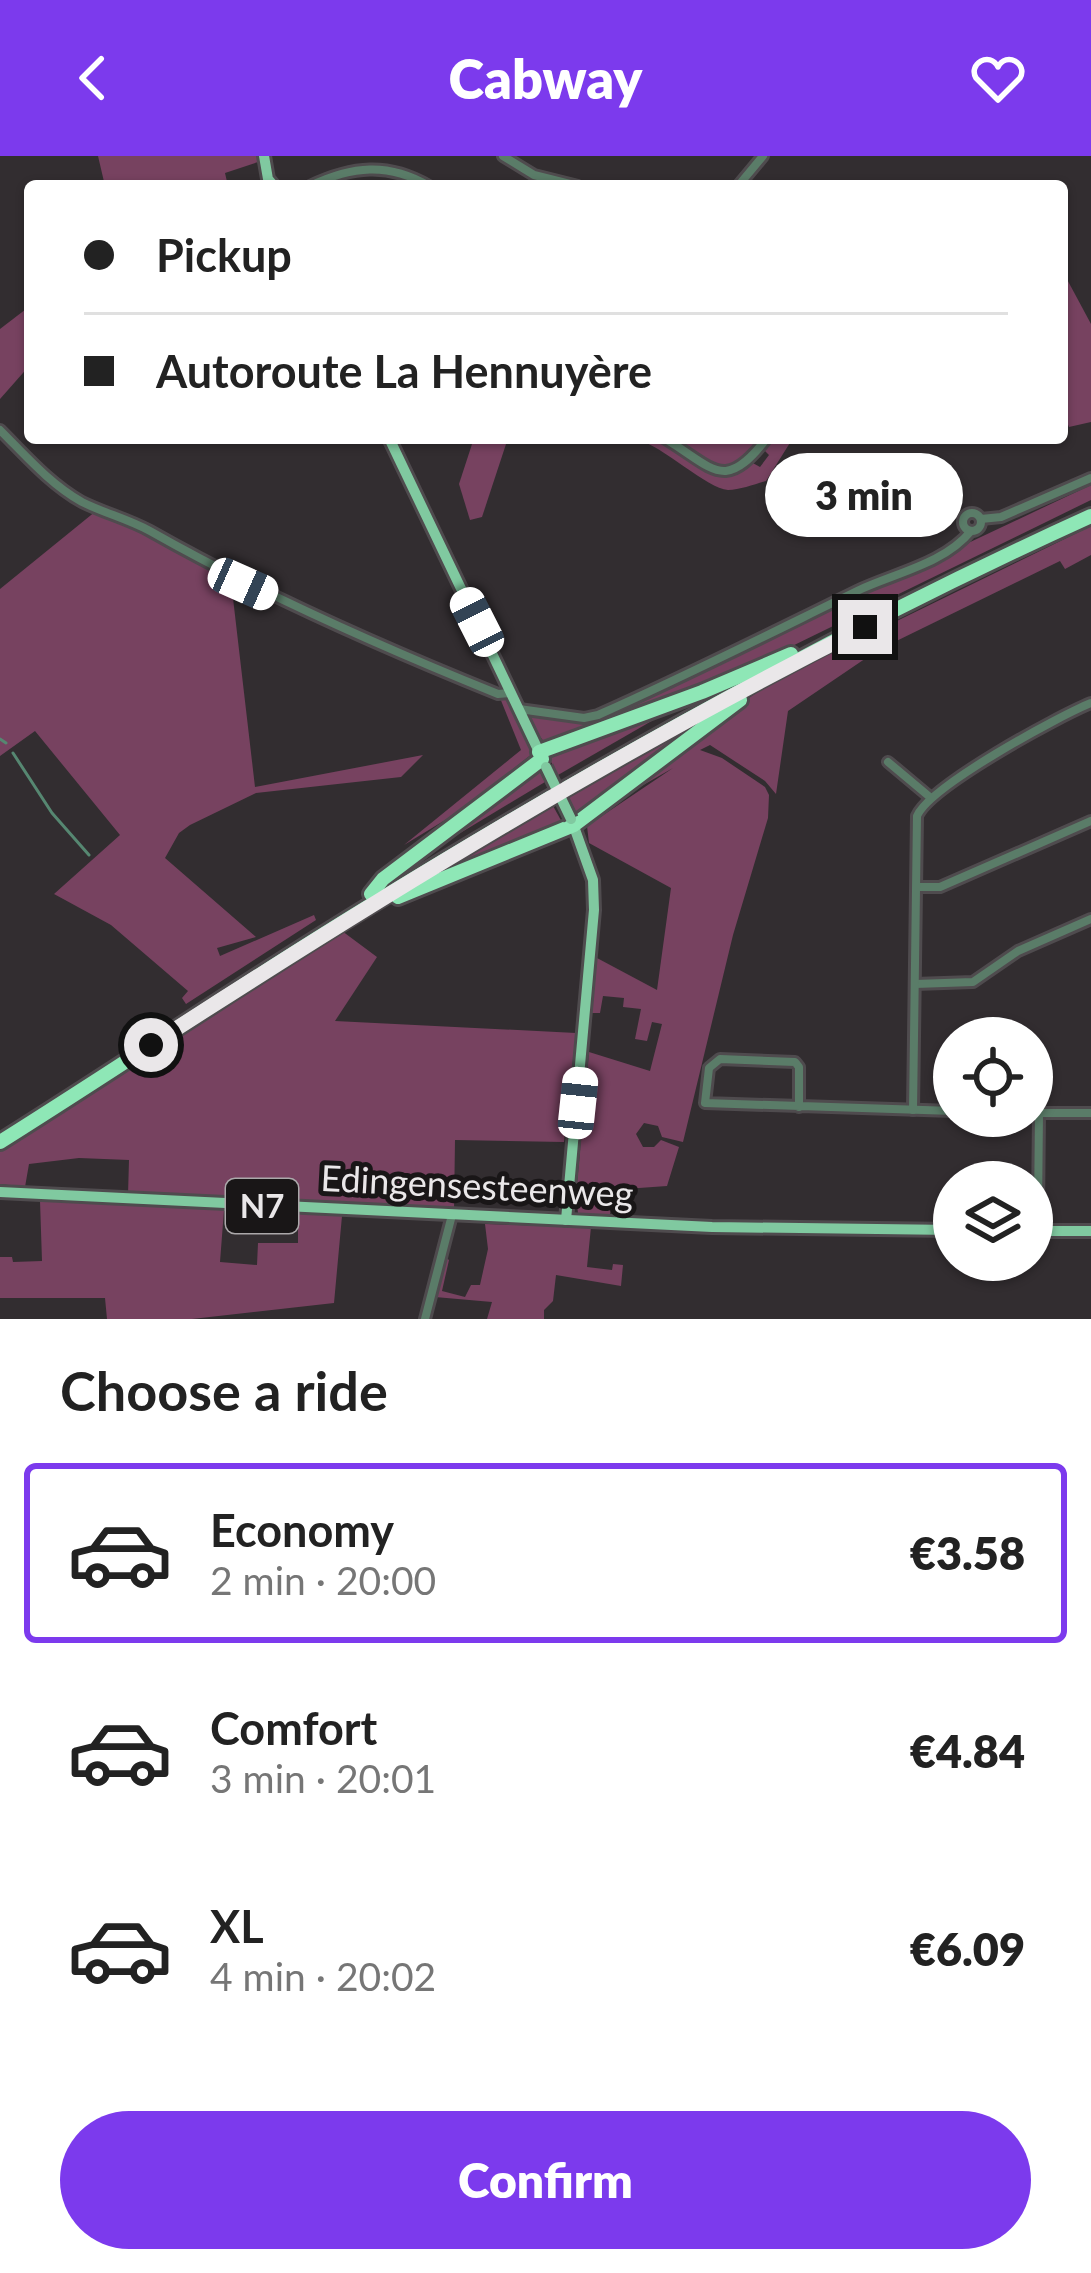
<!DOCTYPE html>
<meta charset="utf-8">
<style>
body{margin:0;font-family:Lato,sans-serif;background:#f2f2f2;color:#222;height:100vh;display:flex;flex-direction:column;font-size:45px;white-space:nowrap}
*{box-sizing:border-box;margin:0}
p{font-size:39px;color:#767676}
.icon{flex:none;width:66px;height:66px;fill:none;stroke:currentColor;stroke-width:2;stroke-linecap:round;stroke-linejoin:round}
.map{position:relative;height:1163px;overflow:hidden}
.side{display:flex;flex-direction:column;background:#fff;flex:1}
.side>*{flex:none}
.banner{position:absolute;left:24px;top:24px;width:1044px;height:264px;border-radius:12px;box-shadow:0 3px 9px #0004;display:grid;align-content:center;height:264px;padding:0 60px;background:#fff}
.buttons{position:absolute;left:933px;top:861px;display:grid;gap:24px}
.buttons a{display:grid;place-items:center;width:120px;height:120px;border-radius:50%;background:#fff;box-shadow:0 3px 9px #0004;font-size:60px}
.end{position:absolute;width:54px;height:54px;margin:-27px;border:15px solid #eae7e9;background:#111;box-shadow:0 0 0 6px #111}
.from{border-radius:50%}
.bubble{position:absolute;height:84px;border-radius:42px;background:#fff;box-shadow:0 3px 9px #0004;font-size:39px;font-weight:800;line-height:84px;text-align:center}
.car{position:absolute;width:36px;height:72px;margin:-36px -18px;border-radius:15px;box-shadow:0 0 9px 3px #0007;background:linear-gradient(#fff 24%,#345 0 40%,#fff 0 76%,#345 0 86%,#fff 0)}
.banner b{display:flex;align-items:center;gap:42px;height:114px;font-size:45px}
.banner b+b{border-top:3px solid #e0e0e0}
.banner i{width:30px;height:30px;background:#222}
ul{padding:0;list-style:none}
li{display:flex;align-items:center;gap:36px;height:180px;margin:0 24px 18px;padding:0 36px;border:6px solid transparent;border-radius:12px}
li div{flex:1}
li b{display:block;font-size:45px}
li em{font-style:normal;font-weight:800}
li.current{border-color:#7c3aed}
li>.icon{width:108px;height:108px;stroke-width:1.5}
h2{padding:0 60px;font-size:54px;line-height:144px}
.cta{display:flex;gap:24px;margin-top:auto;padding:24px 60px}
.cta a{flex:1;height:138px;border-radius:72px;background:#7c3aed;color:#fff;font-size:48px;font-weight:800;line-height:138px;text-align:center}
header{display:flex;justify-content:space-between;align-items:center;height:156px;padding:0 60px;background:#7c3aed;color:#fff;font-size:54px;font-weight:800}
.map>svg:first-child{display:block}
.green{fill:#774260}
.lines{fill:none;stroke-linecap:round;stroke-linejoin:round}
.stream{stroke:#568771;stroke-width:3}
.minor-casing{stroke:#4f4b4e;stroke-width:14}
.major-casing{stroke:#4f4b4e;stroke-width:16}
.highway-casing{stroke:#4f4b4e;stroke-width:20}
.minor{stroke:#5a7c68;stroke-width:8}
.major{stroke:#80c9a0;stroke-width:10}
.highway{stroke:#8ee7b6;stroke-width:14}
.major-bridge-casing{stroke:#4f4b4e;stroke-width:16;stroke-linecap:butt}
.major-bridge{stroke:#80c9a0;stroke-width:10}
.route{stroke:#eae7e9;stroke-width:15}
.labels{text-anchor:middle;stroke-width:10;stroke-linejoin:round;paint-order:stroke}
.shield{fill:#191617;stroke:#aba8aa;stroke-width:3}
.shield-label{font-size:33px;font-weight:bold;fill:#eae7e9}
.street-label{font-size:36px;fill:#eae7e9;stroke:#191617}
</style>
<header><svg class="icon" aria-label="back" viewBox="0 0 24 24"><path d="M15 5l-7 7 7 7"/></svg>Cabway<svg class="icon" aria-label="heart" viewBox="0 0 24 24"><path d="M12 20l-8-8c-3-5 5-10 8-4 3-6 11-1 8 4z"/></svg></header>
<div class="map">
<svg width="1091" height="1163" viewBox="0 0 1091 1163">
<rect width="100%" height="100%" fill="#322d30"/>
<g class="green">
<path d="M98,0H258V6L225,17L228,30H105Z"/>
<path d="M1062,114L1091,168V266L1069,271L1062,255Z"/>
<path d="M30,150V209L0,243V173Z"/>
<path d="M474,282H508L482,361L470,364L459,328Z"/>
<path d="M634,282C644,282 655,281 664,284C692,295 723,338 751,306L760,311L769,299L761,291L769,282H793L766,325C755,328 740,334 728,334C707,333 664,290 634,282Z"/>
<path d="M668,282H761L750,299L729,313L713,310Z"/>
<path d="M1091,329V344L741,515L547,590L530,567L531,557L591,565Z"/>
<path d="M96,355L127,366L231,425L255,631L423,599L401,621L256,637L190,669L179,677L165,702L256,781L217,792L220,800L314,759L316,764L186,848L182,842L188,835L111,769L54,738L120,679L35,575L0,600V433Z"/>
<path d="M1091,370V399L1065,413L1060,405L878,494L788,555L776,638L765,625L710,589L700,594L722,602L765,631L769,639L768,662L733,779L683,986L662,981L658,970L644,967L636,978L643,991H654L661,984L679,991L667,1030L611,1034L610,1060L578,1057L576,1039L589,896L650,915L662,868L652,866L647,885L635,883L641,853L623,851L624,842L603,840L600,857H592L597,802L657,834L671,732L589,687L587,670L673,612L589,660L768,528Z"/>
<path d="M500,542L507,544L532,598L460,655L404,689L521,594Z"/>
<path d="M669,555L558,619L548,600L547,597Z"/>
<path d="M701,563L702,567L578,661L567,637Z"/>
<path d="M539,614L545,626L442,688L440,685Z"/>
<path d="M552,648L563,668L435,722L432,718Z"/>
<path d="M342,775L377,801L335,865L576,877L564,986L455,984L454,1054L128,1039L129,1004L79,1002L29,1008L25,1031L0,1028V993Z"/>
<path d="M40,1045L224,1054L220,1106L257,1109L258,1087H298V1057L342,1060L334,1147L192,1163H107L105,1142H0V1101H12L13,1106L42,1105Z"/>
<path d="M485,1068L591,1071L587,1111L612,1114L613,1108L623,1109L621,1130L556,1119L553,1145L544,1154V1163H487L492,1146L435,1141L445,1101L449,1104L442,1135L465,1141L471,1129H480L488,1093Z"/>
</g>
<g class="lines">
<g class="stream">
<path d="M0,583L6,587"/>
<path d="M13,597L52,657L89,699"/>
</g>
<defs>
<g id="minor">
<path d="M503,0L534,19L578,30"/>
<path d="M310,30C352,10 388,6 429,30"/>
<path d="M738,30L763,0"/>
<path d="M0,274C26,300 50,328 82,346C104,357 128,363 150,375C261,438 379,490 498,538L511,537"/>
<path d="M664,282C714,312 724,338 767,282"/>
<circle cx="972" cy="366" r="9"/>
<path d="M981,363L1001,361L1091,322"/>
<path d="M519,553L584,562L598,559C686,520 771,477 857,435C895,417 944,408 971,375"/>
<path d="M888,606L931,642"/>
<path d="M917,731H940L1091,665"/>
<path d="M915,828L973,826L1018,795L1091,763"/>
<path d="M799,951V911L795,906L720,903L709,912L705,947L954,955"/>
<path d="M913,954L917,660C930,630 1057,561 1091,547"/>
<path d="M1032,957H1091"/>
<path d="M1038,1055L1039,957"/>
<path d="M425,1163L452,1059"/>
</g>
<g id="major">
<path d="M264,0L268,23L274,30"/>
<path d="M389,282L542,602"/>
<path d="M0,1036L712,1071L954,1074"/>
<path d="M566,1064L594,754L593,724L572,665"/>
<path d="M1032,1075H1091"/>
</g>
<g id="highway">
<path d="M539,596L702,536L791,498"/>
<path d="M371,738L383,723L542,603"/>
<path d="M398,741L574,669L740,544"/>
<path d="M0,986C121,910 239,830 361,755C596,610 839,474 1091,360"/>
</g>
</defs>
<use href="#minor" class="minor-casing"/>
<use href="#major" class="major-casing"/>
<use href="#highway" class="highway-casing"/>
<use href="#minor" class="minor"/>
<use href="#major" class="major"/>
<use href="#highway" class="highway"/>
<defs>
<path id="major-bridge" d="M546,611L571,663"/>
</defs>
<use href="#major-bridge" class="major-bridge-casing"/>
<use href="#major-bridge" class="major-bridge"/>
</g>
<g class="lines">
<path class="route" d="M151,889C383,739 618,595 865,471"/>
</g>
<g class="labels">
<rect class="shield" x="226" y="1023" width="72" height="54" rx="9"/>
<g class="shield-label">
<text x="262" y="1062">N7</text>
</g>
<g class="street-label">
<text transform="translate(477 1030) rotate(3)" y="13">Edingensesteenweg</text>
</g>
</g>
</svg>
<div class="buttons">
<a><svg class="icon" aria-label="locate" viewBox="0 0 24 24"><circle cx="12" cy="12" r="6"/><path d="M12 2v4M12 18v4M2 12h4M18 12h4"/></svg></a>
<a><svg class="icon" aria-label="layers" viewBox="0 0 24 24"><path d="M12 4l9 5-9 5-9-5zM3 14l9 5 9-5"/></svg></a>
</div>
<i class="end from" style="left:151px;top:889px"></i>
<i class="end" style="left:865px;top:471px"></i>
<div class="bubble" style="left:765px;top:297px;width:198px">3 min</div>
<i class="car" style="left:243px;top:428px;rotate:114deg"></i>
<i class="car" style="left:477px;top:466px;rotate:333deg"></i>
<i class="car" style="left:578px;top:947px;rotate:6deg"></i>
<div class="banner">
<b><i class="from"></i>Pickup</b>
<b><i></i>Autoroute La Hennuyère</b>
</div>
</div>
<section class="side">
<h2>Choose a ride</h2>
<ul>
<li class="current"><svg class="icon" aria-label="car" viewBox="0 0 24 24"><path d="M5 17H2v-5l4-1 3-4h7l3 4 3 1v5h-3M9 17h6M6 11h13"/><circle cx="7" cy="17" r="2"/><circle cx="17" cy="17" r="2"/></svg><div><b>Economy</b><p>2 min · 20:00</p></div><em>€3.58</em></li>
<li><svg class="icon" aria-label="car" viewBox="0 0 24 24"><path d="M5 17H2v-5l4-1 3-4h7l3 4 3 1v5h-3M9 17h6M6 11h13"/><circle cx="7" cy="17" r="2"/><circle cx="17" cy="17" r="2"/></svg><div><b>Comfort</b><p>3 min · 20:01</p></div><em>€4.84</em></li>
<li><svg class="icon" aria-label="car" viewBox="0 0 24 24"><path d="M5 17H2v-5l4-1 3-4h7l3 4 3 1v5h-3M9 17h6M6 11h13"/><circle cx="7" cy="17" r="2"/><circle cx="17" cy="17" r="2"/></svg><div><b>XL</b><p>4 min · 20:02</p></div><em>€6.09</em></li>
</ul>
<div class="cta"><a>Confirm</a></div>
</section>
